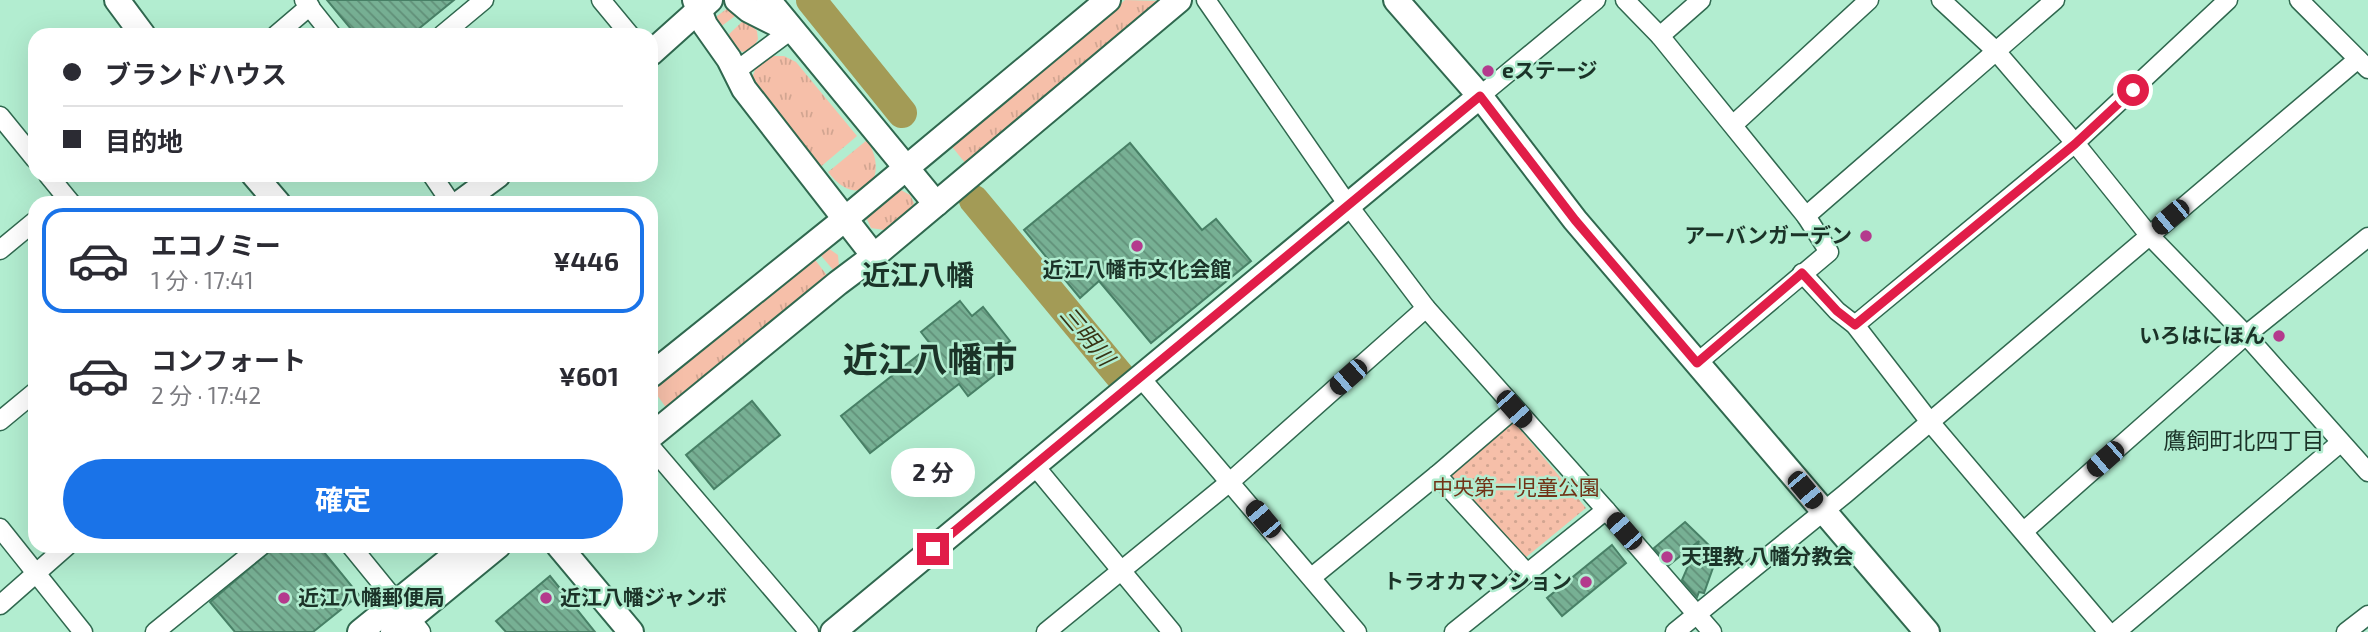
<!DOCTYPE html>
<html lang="ja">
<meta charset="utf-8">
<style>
body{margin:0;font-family:"Exo 2","Noto Sans JP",sans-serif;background:#f7f7f7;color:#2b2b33;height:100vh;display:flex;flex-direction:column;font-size:26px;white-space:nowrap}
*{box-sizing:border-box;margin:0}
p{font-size:23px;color:#7c7c81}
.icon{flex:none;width:38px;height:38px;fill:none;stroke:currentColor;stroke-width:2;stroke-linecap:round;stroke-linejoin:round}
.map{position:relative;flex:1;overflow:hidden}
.details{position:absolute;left:28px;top:196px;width:630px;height:357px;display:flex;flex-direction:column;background:#fff;border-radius:21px;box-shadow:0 7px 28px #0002}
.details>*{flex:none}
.banner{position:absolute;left:28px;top:28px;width:630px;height:154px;border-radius:21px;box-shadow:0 7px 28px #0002;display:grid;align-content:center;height:154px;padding:0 35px;background:#fff}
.end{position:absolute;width:32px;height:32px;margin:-16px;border:9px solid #e11d48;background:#fff;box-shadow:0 0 0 4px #fff}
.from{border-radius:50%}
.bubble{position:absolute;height:49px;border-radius:24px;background:#fff;box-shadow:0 7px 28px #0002;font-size:23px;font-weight:700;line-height:49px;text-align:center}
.car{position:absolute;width:21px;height:42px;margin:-21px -10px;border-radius:9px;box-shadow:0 0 5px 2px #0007;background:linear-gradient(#222 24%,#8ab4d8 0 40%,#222 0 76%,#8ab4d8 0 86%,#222 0)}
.banner b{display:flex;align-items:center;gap:24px;height:66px;font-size:26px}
.banner b+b{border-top:2px solid #e1e1e2}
.banner i{width:18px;height:18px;background:#2b2b33}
ul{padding:12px 0 0;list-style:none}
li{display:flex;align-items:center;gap:21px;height:105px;margin:0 14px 10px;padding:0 21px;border:4px solid transparent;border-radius:21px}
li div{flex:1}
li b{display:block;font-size:26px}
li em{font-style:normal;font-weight:700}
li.selected{border-color:#1a73e8}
li>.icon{width:63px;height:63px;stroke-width:1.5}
.primary-button{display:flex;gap:14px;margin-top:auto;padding:14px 35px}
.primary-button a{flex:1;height:80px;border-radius:42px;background:#1a73e8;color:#fff;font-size:28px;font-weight:700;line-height:80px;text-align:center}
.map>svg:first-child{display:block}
.grass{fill:url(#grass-tufts)}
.park{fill:url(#park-dots)}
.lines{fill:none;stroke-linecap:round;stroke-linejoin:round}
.river{stroke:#a39b56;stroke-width:30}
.building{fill:url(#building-back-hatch);stroke:#488066;stroke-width:2}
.street-casing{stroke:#30684f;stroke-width:21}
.secondary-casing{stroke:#30684f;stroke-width:28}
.street{stroke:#fff;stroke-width:18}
.secondary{stroke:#fff;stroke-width:24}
.route{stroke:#e11d48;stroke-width:9}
.poi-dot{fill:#b43a8d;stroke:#b2edd0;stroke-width:2.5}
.labels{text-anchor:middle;stroke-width:5;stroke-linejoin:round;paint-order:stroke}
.poi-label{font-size:21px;font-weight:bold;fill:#1b3328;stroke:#b2edd0;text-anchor:start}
.park-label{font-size:21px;fill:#713216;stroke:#b2edd0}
.water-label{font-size:23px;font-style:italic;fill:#383415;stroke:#b2edd0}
.neighbourhood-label{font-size:23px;fill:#1b3328;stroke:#b2edd0}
.district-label{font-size:28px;font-weight:bold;fill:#1b3328;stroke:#b2edd0}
.town-label{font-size:35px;font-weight:bold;fill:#1b3328;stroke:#b2edd0}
</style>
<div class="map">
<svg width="2368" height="632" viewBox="0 0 2368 632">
<defs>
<pattern id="grass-tufts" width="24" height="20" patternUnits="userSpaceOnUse" patternTransform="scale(1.75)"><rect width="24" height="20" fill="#f6bfa9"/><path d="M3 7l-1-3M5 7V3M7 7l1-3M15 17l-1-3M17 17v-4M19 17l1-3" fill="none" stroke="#d2a591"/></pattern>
<pattern id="park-dots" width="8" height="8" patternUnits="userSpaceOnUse" patternTransform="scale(1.75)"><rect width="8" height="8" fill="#f6bfa9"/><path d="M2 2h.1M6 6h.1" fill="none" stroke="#d2a591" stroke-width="1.8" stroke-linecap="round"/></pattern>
<pattern id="building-back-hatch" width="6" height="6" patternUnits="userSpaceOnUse" patternTransform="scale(1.75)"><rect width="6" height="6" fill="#77b094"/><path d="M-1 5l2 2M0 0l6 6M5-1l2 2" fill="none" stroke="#619079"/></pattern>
</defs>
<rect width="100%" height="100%" fill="#b2edd0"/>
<g class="grass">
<path d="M1125,0L1161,1L966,164L949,143Z"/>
<path d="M728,8H733L739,13L719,28L715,23L717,16Z"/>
<path d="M745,19L757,31L758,39L752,50L742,52L726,37Z"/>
<path d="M771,56H784L796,62L857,136L818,169L752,79C755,67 759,62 771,56Z"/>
<path d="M867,140C892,179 859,213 828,172Z"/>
<path d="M899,189L910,195L914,203L911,209L884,230L871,228L866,217Z"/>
<path d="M828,248L838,255L839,267L834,271L818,252Z"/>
<path d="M813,257L829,278L667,409L652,388Z"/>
</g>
<path class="park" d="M1514,422L1586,508L1525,558L1449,477Z"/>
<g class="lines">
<g class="river">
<path d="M811,0L902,113"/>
<path d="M974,200L1120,376"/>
</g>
</g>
<g class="building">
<path d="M327,0H454L411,35H356Z"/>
<path d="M1130,143L1202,230L1216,219L1251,261L1151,343L1099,281L1080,298L1024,230Z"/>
<path d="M960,301L972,316L983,307L1010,341L1000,349L1011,362L968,396L959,384L870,453L841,416L931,345L921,332Z"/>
<path d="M752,401L780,435L714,489L686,455Z"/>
<path d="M1685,522L1717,553L1710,560L1715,562L1704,593L1699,592L1697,597L1682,580L1699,541L1669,565L1654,548Z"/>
<path d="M1612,545L1626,563L1562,616L1547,598Z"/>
<path d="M276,546H319L359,595L313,632H235L210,602Z"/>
<path d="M550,576L595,632H506L496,621Z"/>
</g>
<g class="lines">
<defs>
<g id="street">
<path d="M304,0L332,35"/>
<path d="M601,0L630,35"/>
<path d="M1206,0L1348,205L1426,308L1606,510L1712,632"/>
<path d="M1625,0L1660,36L1806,216L1829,252L1697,363"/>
<path d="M1941,0L1995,50L2075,143L2149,235L2246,335L2368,472"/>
<path d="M2299,0L2368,69"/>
<path d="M276,35L310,6"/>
<path d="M442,35L484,0"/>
<path d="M1660,36L1701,0"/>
<path d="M736,71L791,30"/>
<path d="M1480,96L1596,0"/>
<path d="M0,116L35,159"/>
<path d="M1733,125L1869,0"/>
<path d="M48,175L71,203"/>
<path d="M432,175L451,203"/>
<path d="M1806,216L2055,0"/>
<path d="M0,250L35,221"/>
<path d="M1802,273L1837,311L1855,325L1930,422L2108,632"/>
<path d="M1855,325L2075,143L2228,0"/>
<path d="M1140,377L1357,632"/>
<path d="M0,421L35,392"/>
<path d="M651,447L809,632"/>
<path d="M1034,465L1172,632"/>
<path d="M1437,475L1527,573"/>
<path d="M0,528L83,632"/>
<path d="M2024,531L2246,335L2368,237"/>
<path d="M351,546L421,632"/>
<path d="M1312,577L1437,475L1514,409"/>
<path d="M0,605L67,546"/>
<path d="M155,632L261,546"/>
<path d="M1046,632L1231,481L1426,308"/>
<path d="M1454,632L1606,510"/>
<path d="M1675,632L1845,494L2358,59"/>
<path d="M2116,632L2340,443"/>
<path d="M2346,632L2368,615"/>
</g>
<g id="secondary">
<path d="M117,0L143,35"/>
<path d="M695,0L705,25L729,59L744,89L874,256"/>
<path d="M737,0L749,10L787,29"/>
<path d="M768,0L936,204"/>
<path d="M1396,0L1480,96L1575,220L1927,632"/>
<path d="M651,53L710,0"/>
<path d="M254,175L278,203"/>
<path d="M460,203L498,175"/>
<path d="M651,375L845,219L1108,0"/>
<path d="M651,436L838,283L874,256L1179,0"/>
<path d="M559,546L631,632"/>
<path d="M360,632L466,546"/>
<path d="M393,632L498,546"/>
<path d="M833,632L1480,96"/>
</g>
</defs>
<use href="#street" class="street-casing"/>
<use href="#secondary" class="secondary-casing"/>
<use href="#street" class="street"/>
<use href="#secondary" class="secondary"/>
</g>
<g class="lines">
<path class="route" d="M933,549L1480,96L1575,220L1697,363L1802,273L1837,311L1855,325L2075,144L2133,90"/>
</g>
<g class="poi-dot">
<circle cx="1488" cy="71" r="7"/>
<circle cx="1866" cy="236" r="7"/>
<circle cx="1137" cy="246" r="7"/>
<circle cx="2279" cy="336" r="7"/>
<circle cx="1667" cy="557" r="7"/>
<circle cx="1586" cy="582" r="7"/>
<circle cx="284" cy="598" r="7"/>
<circle cx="546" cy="598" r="7"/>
</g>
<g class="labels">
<g class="poi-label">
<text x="1502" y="78">eステージ</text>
<text x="1852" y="243" text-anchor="end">アーバンガーデン</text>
<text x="1137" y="277" text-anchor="middle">近江八幡市文化会館</text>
<text x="2265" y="343" text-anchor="end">いろはにほん</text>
<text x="1681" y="564">天理教 八幡分教会</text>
<text x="1572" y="589" text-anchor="end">トラオカマンション</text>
<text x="298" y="605">近江八幡郵便局</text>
<text x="560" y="605">近江八幡ジャンボ</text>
</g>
<g class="park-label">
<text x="1516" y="495">中央第一児童公園</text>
</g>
<g class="water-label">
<text transform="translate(1087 336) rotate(50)" y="8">三明川</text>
</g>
<g class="neighbourhood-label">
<text x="2244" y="449">鷹飼町北四丁目</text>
</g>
<g class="district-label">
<text x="918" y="285">近江八幡</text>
</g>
<g class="town-label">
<text x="930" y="372">近江八幡市</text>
</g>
</g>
</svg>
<i class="end from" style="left:2133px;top:90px"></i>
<i class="end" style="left:933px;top:549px"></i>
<div class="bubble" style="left:891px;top:448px;width:84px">2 分</div>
<i class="car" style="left:2170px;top:217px;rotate:230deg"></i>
<i class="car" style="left:1348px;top:377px;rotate:229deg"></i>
<i class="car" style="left:1514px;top:409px;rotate:138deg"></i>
<i class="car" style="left:2105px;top:459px;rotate:229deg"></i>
<i class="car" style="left:1805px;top:490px;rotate:140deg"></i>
<i class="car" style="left:1263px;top:519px;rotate:320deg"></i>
<i class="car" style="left:1624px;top:531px;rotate:319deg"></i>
<div class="banner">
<b><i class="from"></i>ブランドハウス</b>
<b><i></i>目的地</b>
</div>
<section class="details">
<ul>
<li class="selected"><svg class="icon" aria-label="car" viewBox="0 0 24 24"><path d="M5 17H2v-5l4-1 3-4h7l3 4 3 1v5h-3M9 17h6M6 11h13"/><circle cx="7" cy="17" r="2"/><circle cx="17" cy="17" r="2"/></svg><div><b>エコノミー</b><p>1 分 · 17:41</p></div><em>¥446</em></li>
<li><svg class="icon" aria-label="car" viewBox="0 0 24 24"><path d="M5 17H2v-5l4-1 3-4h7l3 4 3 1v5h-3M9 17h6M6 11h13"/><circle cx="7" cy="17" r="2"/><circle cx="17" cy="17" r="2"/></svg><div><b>コンフォート</b><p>2 分 · 17:42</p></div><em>¥601</em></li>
</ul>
<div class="primary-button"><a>確定</a></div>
</section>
</div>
